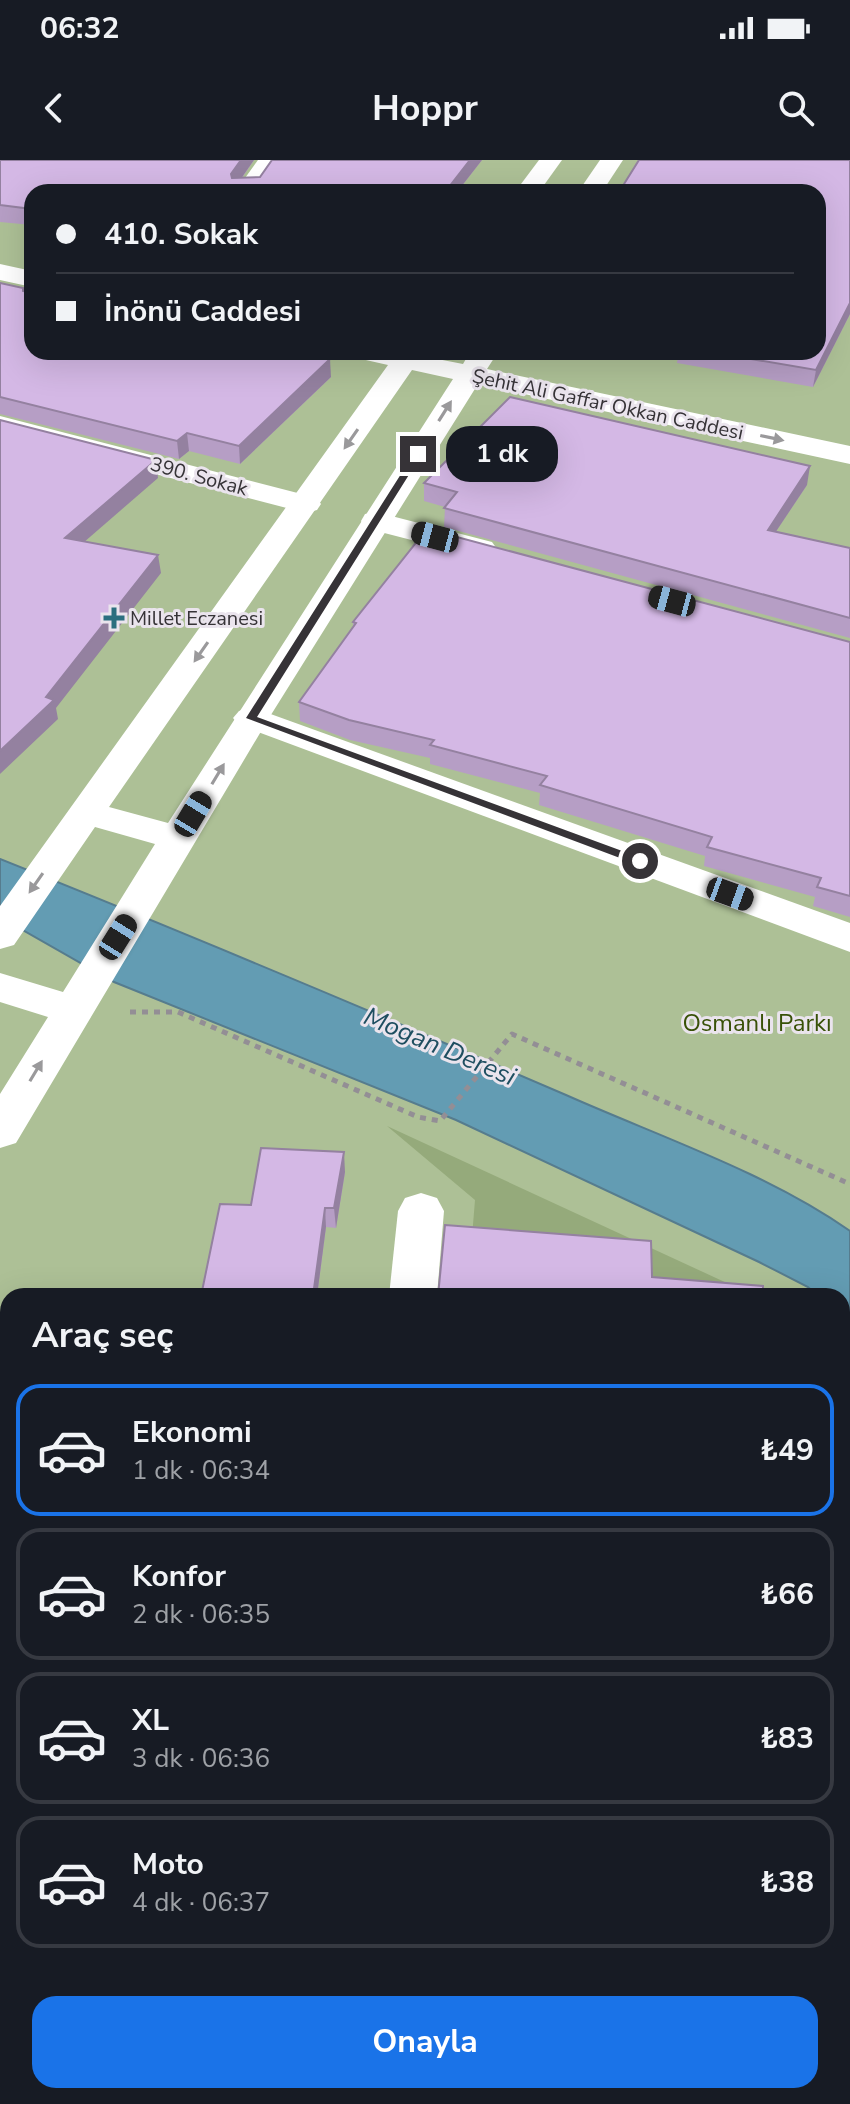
<!DOCTYPE html>
<html lang="tr">
<meta charset="utf-8">
<style>
body{margin:0;font-family:"Nunito Sans",sans-serif;background:#20242c;color:#f1f3f6;height:100vh;display:flex;flex-direction:column;font-size:30px;white-space:nowrap}
*{box-sizing:border-box;margin:0}
p{font-size:26px;color:#9ea1a6}
.icon{flex:none;width:44px;height:44px;fill:none;stroke:currentColor;stroke-width:2;stroke-linecap:round;stroke-linejoin:round}
.map{position:relative;flex:1;overflow:hidden}
.details{position:absolute;left:0px;top:1128px;width:850px;height:816px;display:flex;flex-direction:column;background:#171b24;border-radius:24px 24px 0 0;box-shadow:0 8px 32px #0002}
.details>*{flex:none}
.top-card{position:absolute;left:24px;top:24px;width:802px;height:176px;border-radius:24px;box-shadow:0 8px 32px #0002;display:grid;align-content:center;height:176px;padding:0 32px;background:#171b24}
.end{position:absolute;width:36px;height:36px;margin:-18px;border:10px solid #363337;background:#fff;box-shadow:0 0 0 4px #fff}
.from{border-radius:50%}
.bubble{position:absolute;height:56px;border-radius:24px;background:#171b24;box-shadow:0 8px 32px #0002;font-size:26px;font-weight:700;line-height:56px;text-align:center}
.car{position:absolute;width:24px;height:48px;margin:-24px -12px;border-radius:10px;box-shadow:0 0 6px 2px #0007;background:linear-gradient(#222 24%,#8ab4d8 0 40%,#222 0 76%,#8ab4d8 0 86%,#222 0)}
.top-card b{display:flex;align-items:center;gap:28px;height:76px;font-size:30px}
.top-card b+b{border-top:2px solid #363941}
.top-card i{width:20px;height:20px;background:#f1f3f6}
ul{padding:0;list-style:none}
li{display:flex;align-items:center;gap:24px;height:132px;margin:0 16px 12px;padding:0 16px;border:4px solid #363941;border-radius:24px}
li div{flex:1}
li b{display:block;font-size:30px}
li em{font-style:normal;font-weight:700}
li.active{border-color:#1a73e8}
li>.icon{width:72px;height:72px;stroke-width:1.5}
h2{padding:0 32px;font-size:36px;line-height:96px}
.primary-button{display:flex;gap:16px;margin-top:auto;padding:16px 32px}
.primary-button a{flex:1;height:92px;border-radius:24px;background:#1a73e8;color:#fff;font-size:32px;font-weight:700;line-height:92px;text-align:center}
.status{display:flex;justify-content:space-between;align-items:center;height:56px;padding:0 40px;background:#171b24;direction:ltr}
.status svg{height:22px;fill:currentColor}
header{display:flex;justify-content:space-between;align-items:center;height:104px;padding:0 32px;background:#171b24;font-size:36px;font-weight:700}
.map>svg:first-child{display:block}
.green{fill:#adc096;fill-rule:evenodd}
.forest{fill:#95aa7b}
.water{fill:#639cb3;stroke:#567c8e;stroke-width:2}
.lines{fill:none;stroke-linecap:round;stroke-linejoin:round}
.path{stroke:#938e95;stroke-width:5;stroke-dasharray:6 6;stroke-linecap:butt}
.minor{fill:#fff;fill-rule:evenodd}
.tertiary{fill:#fff;fill-rule:evenodd}
.trunk{fill:#fff;fill-rule:evenodd}
.wall{fill:#b69ec5}
.shaded-wall{fill:#9481a0}
.building{fill:#d4b8e5;stroke:#9481a0;stroke-width:2}
.oneway{fill:#9a999b}
.route{fill:#363337}
.poi-dot{fill:#2b6f7f;stroke:#eae4ed;stroke-width:3}
.labels{text-anchor:middle;stroke-width:6;stroke-linejoin:round;paint-order:stroke}
.far-street-label{font-size:20px;fill:#363337;stroke:#eae4ed}
.far-poi-label{font-size:20px;fill:#363337;stroke:#eae4ed;text-anchor:start}
.park-label{font-size:24px;fill:#385107;stroke:#eae4ed}
.water-label{font-size:26px;font-style:italic;fill:#1e4e60;stroke:#eae4ed}
</style>
<div class="status"><b>06:32</b><svg viewBox="0 0 49 12"><path d="M0 12V9h3v3zM5 12V6h3v6zM10 12V3h3v9zM15 12V0h3v12zM26 1h20v11H26zM47 4h2v5h-2z"/></svg></div>
<header><svg class="icon" aria-label="back" viewBox="0 0 24 24"><path d="M15 5l-7 7 7 7"/></svg>Hoppr<svg class="icon" aria-label="search" viewBox="0 0 24 24"><circle cx="10" cy="10" r="6"/><path d="M15 15l6 6"/></svg></header>
<div class="map">
<svg width="850" height="1944" viewBox="0 0 850 1944">
<rect width="100%" height="100%" fill="#eae4ed"/>
<path class="green" d="M0,0H850V1944H0ZM32,32H818V192H32ZM8,1136H842V1936H8Z"/>
<path class="forest" d="M387,966L742,1130L749,1136L471,1089L475,1040Z"/>
<path class="water" d="M0,699C190,775 378,854 566,935C658,976 768,1013 850,1071V1166L842,1158V1136H818L808,1127L759,1102L456,960L114,822L0,757Z"/>
<g class="lines">
<path class="path" d="M130,852H178L418,957L440,961L512,874L850,1024"/>
<g class="minor">
<path d="M258,0H281L259,32H235Z"/>
<path d="M0,256L317,338L321,344L317,350L306,353L0,274Z"/>
<path d="M376,352L492,382L497,389L492,396L481,398L365,368L361,361L365,354Z"/>
<path d="M251,547L850,763V792L239,565L233,558L239,551Z"/>
<path d="M421,1033L437,1038L444,1051L437,1136H389L398,1051L405,1038Z"/>
<path d="M0,1434L8,1436V1488L0,1486Z"/>
</g>
<g class="tertiary">
<path d="M539,0H562L539,32H515Z"/>
<path d="M600,0H623L602,32H578Z"/>
<path d="M0,104L32,111V127L0,120Z"/>
<path d="M353,192H425L422,196L463,204L470,192H498L487,209L850,286V304L478,224L269,558L16,983L0,988V934L48,857L0,842V813L63,832L155,684L95,667L14,785L0,789V746L388,205L357,198ZM412,210L453,219L168,663L109,647Z"/>
<path d="M0,1565L8,1566V1622L0,1621Z"/>
<path d="M842,1718L850,1719V1779L842,1778Z"/>
</g>
<g class="trunk">
<path d="M0,1699L8,1700V1760L0,1759Z"/>
<path d="M842,1853L850,1854V1918L842,1917Z"/>
</g>
</g>
<g class="wall">
<path d="M0,0H254L242,18L260,17L272,0H482L457,32H32V65L0,62Z"/>
<path d="M850,0V154L813,227L677,203L679,192H818Z"/>
<path d="M0,123L23,128L24,131L331,217L240,304L189,291L179,299L0,254Z"/>
<path d="M424,323L807,325L776,371L850,388V478L444,367L445,347L424,341Z"/>
<path d="M353,462L850,482V757L813,746L815,737L704,706L705,696L539,645L540,633L430,604V598L350,580L300,561L299,542L353,466Z"/>
<path d="M345,1012L336,1068L326,1067L317,1136H201L251,1045Z"/>
<rect x="842" y="1281" width="8" height="268"/>
</g>
<g class="shaded-wall">
<path d="M241,0H254L233,30L231,14Z"/>
<path d="M470,0H482L457,32H445Z"/>
<path d="M850,143V154L813,227L816,210Z"/>
<path d="M330,199L331,217L240,304L239,286Z"/>
<path d="M187,273L189,291L179,299L177,281Z"/>
<path d="M156,300L158,318L68,396L65,378Z"/>
<path d="M810,306L807,325L765,388L768,370Z"/>
<path d="M158,395L161,413L56,548L58,559L0,614V591Z"/>
<path d="M344,992L345,1012L336,1068L334,1048Z"/>
<path d="M325,1048L326,1067L317,1136H313Z"/>
</g>
<g class="building">
<path d="M0,0H241L231,14L232,18L260,17L272,0H470L445,32H32V49L0,45Z"/>
<path d="M639,0H850V143L816,210L710,192H818V32H619Z"/>
<path d="M0,123L23,128V131L32,133V192H298L330,199L239,286L187,273L177,281L0,237Z"/>
<path d="M510,237L810,306L768,370L850,388V458L444,348L457,332L424,323Z"/>
<path d="M0,260L156,300L65,378L158,395L46,537L54,540L0,591Z"/>
<path d="M427,369L850,482V736L817,727L821,718L707,687L712,677L540,625L547,616L430,585L434,580L349,560L299,542L356,463L353,462Z"/>
<path d="M261,988L344,992L334,1048H325L313,1136H201L220,1044L251,1045Z"/>
<path d="M445,1065L651,1081L652,1117L763,1126V1136H438Z"/>
<rect x="842" y="1281" width="8" height="250"/>
</g>
<defs><path id="oneway-solid" d="M-6-.8H1V-3.2L6.5 0L1 3.2V.8H-6Z" transform="scale(2)"/></defs>
<g class="oneway">
<use href="#oneway-solid" transform="translate(445 251) rotate(-58)"/>
<use href="#oneway-solid" transform="translate(772 278) rotate(12)"/>
<use href="#oneway-solid" transform="translate(351 279) rotate(125)"/>
<use href="#oneway-solid" transform="translate(201 492) rotate(125)"/>
<use href="#oneway-solid" transform="translate(218 614) rotate(-59)"/>
<use href="#oneway-solid" transform="translate(36 723) rotate(125)"/>
<use href="#oneway-solid" transform="translate(36 911) rotate(-59)"/>
</g>
<path class="route" d="M415,292L422,294L257,557L644,699V704H636L246,558Z"/>
<path class="poi-dot" d="M110 446h8v8h8v8h-8v8h-8v-8h-8v-8h8z"/>
<g class="labels">
<g class="far-street-label">
<text transform="translate(608 244) rotate(12)" y="7">Şehit Ali Gaffar Okkan Caddesi</text>
<text transform="translate(199 316) rotate(15)" y="7">390. Sokak</text>
</g>
<g class="far-poi-label">
<text x="130" y="465">Millet Eczanesi</text>
</g>
<g class="park-label">
<text x="757" y="871">Osmanlı Parkı</text>
</g>
<g class="water-label">
<text transform="translate(440 886) rotate(23)" y="9">Mogan Deresi</text>
</g>
</g>
</svg>
<i class="end from" style="left:640px;top:701px"></i>
<i class="end" style="left:418px;top:294px"></i>
<div class="bubble" style="left:446px;top:266px;width:112px">1 dk</div>
<i class="car" style="left:435px;top:377px;rotate:285deg"></i>
<i class="car" style="left:672px;top:441px;rotate:285deg"></i>
<i class="car" style="left:193px;top:654px;rotate:31deg"></i>
<i class="car" style="left:730px;top:734px;rotate:110deg"></i>
<i class="car" style="left:118px;top:777px;rotate:32deg"></i>
<div class="top-card">
<b><i class="from"></i>410. Sokak</b>
<b><i></i>İnönü Caddesi</b>
</div>
<section class="details">
<h2>Araç seç</h2>
<ul>
<li class="active"><svg class="icon" aria-label="car" viewBox="0 0 24 24"><path d="M5 17H2v-5l4-1 3-4h7l3 4 3 1v5h-3M9 17h6M6 11h13"/><circle cx="7" cy="17" r="2"/><circle cx="17" cy="17" r="2"/></svg><div><b>Ekonomi</b><p>1 dk · 06:34</p></div><em>₺49</em></li>
<li><svg class="icon" aria-label="car" viewBox="0 0 24 24"><path d="M5 17H2v-5l4-1 3-4h7l3 4 3 1v5h-3M9 17h6M6 11h13"/><circle cx="7" cy="17" r="2"/><circle cx="17" cy="17" r="2"/></svg><div><b>Konfor</b><p>2 dk · 06:35</p></div><em>₺66</em></li>
<li><svg class="icon" aria-label="car" viewBox="0 0 24 24"><path d="M5 17H2v-5l4-1 3-4h7l3 4 3 1v5h-3M9 17h6M6 11h13"/><circle cx="7" cy="17" r="2"/><circle cx="17" cy="17" r="2"/></svg><div><b>XL</b><p>3 dk · 06:36</p></div><em>₺83</em></li>
<li><svg class="icon" aria-label="car" viewBox="0 0 24 24"><path d="M5 17H2v-5l4-1 3-4h7l3 4 3 1v5h-3M9 17h6M6 11h13"/><circle cx="7" cy="17" r="2"/><circle cx="17" cy="17" r="2"/></svg><div><b>Moto</b><p>4 dk · 06:37</p></div><em>₺38</em></li>
</ul>
<div class="primary-button"><a>Onayla</a></div>
</section>
</div>
